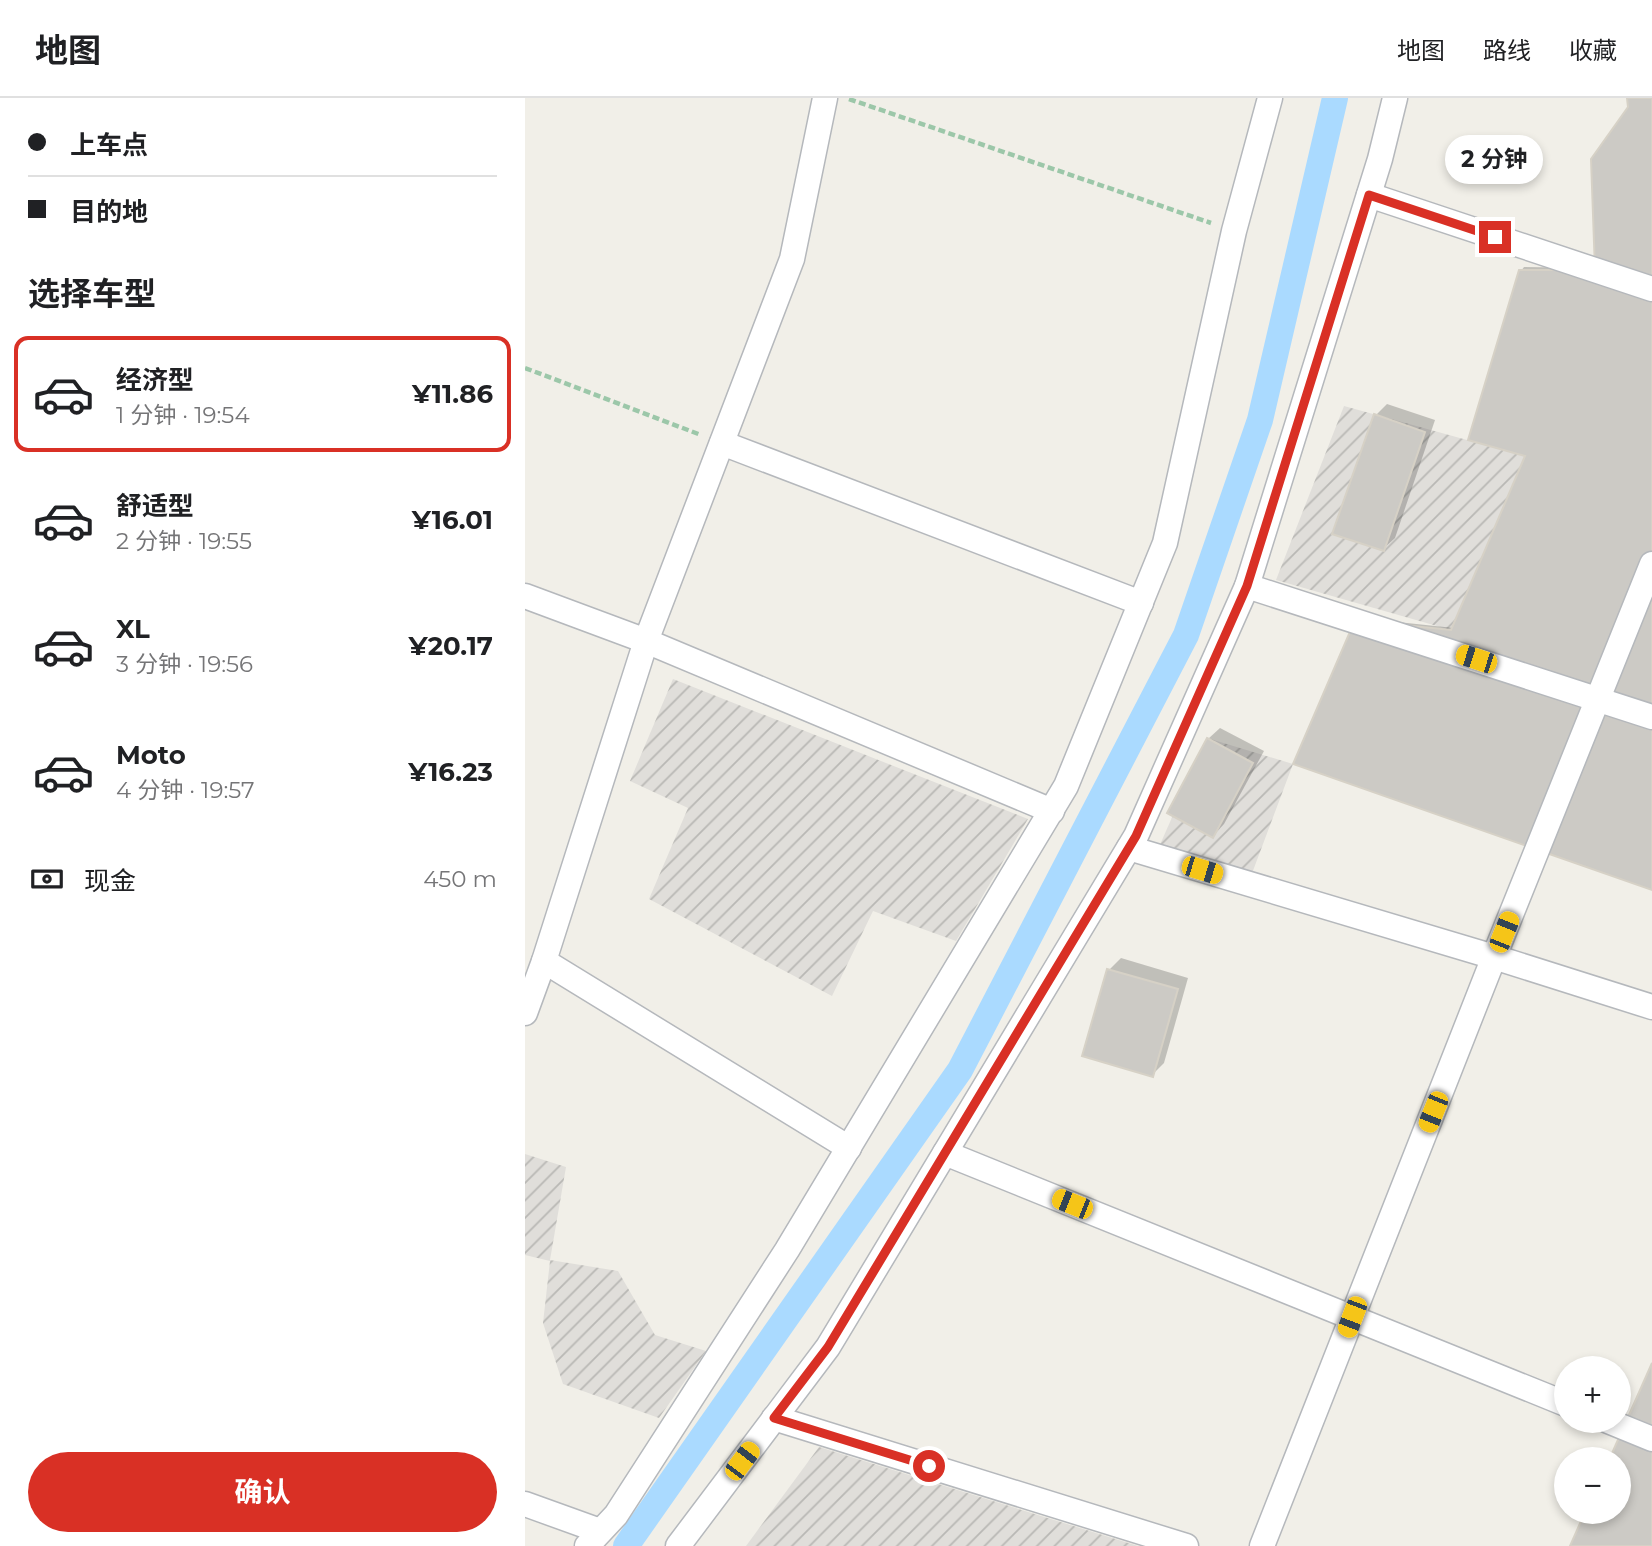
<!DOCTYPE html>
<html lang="zh">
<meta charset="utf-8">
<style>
body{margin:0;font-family:Montserrat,"Noto Sans SC",sans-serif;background:#f2f2f2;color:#202124;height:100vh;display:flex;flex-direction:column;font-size:26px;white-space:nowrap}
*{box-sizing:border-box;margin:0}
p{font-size:23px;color:#757577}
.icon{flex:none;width:38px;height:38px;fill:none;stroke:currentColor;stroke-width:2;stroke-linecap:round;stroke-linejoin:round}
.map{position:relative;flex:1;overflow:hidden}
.drawer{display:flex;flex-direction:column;background:#fff;width:525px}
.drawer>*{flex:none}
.hud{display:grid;align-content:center;height:154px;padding:0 28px;background:#fff}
.fabs{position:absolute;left:1029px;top:1258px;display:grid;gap:14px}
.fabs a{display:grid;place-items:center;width:77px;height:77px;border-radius:50%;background:#fff;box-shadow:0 4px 10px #0003;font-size:35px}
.end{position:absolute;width:32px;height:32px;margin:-16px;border:9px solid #d93025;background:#fff;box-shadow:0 0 0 4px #fff}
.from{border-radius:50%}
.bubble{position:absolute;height:49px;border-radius:24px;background:#fff;box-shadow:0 4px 10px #0003;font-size:23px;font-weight:700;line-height:49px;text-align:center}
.car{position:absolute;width:21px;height:42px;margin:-21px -10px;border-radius:9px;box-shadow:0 0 5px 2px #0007;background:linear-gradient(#f5c518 24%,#345 0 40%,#f5c518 0 76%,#345 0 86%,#f5c518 0)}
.hud b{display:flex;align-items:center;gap:24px;height:66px;font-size:26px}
.hud b+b{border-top:2px solid #e0e0e0}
.hud i{width:18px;height:18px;background:#202124}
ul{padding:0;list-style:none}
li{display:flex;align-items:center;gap:21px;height:116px;margin:0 14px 10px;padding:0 14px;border:4px solid transparent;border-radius:14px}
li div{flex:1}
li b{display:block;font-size:26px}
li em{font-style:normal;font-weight:700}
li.on{border-color:#d93025}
li>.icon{width:63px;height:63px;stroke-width:1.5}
h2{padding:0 28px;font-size:32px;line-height:84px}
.pay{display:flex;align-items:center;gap:18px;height:77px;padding:0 28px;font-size:26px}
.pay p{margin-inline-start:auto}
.primary-button{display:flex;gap:14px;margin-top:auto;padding:14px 28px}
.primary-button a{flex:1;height:80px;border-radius:42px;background:#d93025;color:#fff;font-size:28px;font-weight:700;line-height:80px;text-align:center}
header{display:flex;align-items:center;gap:42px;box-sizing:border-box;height:98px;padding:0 35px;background:#fff;border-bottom:2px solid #e0e0e0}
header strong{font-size:33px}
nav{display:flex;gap:38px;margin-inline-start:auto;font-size:24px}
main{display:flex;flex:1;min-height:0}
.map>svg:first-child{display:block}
.industrial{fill:url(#industrial-furrows)}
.shadow{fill:#0003}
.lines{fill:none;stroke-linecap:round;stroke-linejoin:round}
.canal{stroke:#aadaff;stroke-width:26}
.building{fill:#cccac5;stroke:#d6d1c6;stroke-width:2}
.street-casing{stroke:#b5b8bc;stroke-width:27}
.path{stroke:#9cc7a9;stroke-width:4.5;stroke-dasharray:7 3.5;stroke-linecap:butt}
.street{stroke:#fff;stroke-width:24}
.route{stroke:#d93025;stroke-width:9}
</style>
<header>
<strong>地图</strong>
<nav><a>地图</a><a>路线</a><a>收藏</a></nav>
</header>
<main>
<section class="drawer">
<div class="hud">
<b><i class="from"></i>上车点</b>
<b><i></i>目的地</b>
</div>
<h2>选择车型</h2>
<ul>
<li class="on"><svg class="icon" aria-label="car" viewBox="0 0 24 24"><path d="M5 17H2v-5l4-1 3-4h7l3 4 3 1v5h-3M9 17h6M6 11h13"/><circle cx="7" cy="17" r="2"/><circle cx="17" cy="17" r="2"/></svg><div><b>经济型</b><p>1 分钟 · 19:54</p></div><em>¥11.86</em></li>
<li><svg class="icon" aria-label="car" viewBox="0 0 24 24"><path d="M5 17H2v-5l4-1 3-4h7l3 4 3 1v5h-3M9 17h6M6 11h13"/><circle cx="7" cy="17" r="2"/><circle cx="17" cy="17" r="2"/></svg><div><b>舒适型</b><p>2 分钟 · 19:55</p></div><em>¥16.01</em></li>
<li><svg class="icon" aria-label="car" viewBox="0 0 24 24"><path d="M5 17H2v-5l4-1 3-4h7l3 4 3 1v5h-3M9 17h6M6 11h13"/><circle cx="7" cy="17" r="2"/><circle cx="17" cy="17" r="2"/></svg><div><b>XL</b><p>3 分钟 · 19:56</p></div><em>¥20.17</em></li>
<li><svg class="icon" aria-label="car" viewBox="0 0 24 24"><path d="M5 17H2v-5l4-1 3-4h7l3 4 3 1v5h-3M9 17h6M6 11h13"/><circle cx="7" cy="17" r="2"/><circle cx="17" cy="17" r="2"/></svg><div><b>Moto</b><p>4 分钟 · 19:57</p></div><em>¥16.23</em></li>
</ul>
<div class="pay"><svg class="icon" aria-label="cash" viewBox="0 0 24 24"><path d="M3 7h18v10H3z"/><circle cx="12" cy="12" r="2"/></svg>现金<p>450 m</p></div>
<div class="primary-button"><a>确认</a></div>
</section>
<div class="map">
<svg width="1127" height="1448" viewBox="0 0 1127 1448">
<defs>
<pattern id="industrial-furrows" width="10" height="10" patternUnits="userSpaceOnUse" patternTransform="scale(1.75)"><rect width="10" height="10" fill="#e0deda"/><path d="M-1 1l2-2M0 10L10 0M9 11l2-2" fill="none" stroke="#b9b8b5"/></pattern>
</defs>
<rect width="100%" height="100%" fill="#f1efe8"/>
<g class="industrial">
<path d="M819,308L1000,358L926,532L751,482Z"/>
<path d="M148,581L503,721L431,843L348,813L307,898L124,801L163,710L105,683Z"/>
<path d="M682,640L768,666L723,786L630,758Z"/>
<path d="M0,1056L41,1069L25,1162L93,1173L130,1237L181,1253L134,1320L38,1286L18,1225L25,1163L0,1157Z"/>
<path d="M294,1349L613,1448H221Z"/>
</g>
<g class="shadow">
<path d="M1104,0H1127V790L835,520L929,530L1002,357L996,173L999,169L1072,170L1105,9Z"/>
<path d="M862,306L910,322L870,440L858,451L851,317Z"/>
<path d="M695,630L739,653L699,726L688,738L683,641Z"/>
<path d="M596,860L663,880L639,965L627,977L584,872Z"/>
</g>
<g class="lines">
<path class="canal" d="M101,1448L435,972L661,537L735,322L810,0"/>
</g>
<g class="building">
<path d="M1102,0H1127V792L768,666L830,522L926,532L1000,358L943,342L994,172H1070L1066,61L1103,9Z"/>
<path d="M849,316L900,334L859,453L807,436Z"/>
<path d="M682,640L728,665L688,740L642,715Z"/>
<path d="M582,871L653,891L628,979L557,958Z"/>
<path d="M1127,1265V1448H1045L1060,1414H1094V1362H1084Z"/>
</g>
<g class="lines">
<defs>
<g id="street">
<path d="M844,97L1127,191"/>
<path d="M197,345L616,505"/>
<path d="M722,488L1127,619"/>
<path d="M0,498L121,543L527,713"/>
<path d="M604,750L969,859L1127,909"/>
<path d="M19,863L324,1050"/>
<path d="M0,915L19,863L121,543L267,161L300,0"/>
<path d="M420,1055L1041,1306"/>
<path d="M249,1320L661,1448"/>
<path d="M1083,1323L1127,1341"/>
<path d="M0,1406L75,1433"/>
<path d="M62,1448L91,1417L262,1152L541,688L640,445L709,133L745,0"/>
<path d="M153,1448L303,1249L611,738L722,488L855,61L870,0"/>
<path d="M737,1448L969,859L1127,466"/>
</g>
</defs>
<use href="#street" class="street-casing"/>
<g class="path">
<path d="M324,1L686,125"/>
<path d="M0,270L176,337"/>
</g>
<use href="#street" class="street"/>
</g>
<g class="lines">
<path class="route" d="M404,1368L249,1320L303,1249L611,738L722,488L844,97L970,139"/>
</g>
</svg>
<div class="fabs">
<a>+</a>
<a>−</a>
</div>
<i class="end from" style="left:404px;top:1368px"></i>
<i class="end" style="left:970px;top:139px"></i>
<div class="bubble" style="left:920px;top:37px;width:98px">2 分钟</div>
<i class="car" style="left:951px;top:561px;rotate:288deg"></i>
<i class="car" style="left:677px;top:772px;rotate:107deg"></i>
<i class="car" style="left:979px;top:834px;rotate:22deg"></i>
<i class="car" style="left:908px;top:1014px;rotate:202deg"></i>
<i class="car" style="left:547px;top:1106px;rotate:292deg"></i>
<i class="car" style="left:827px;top:1219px;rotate:201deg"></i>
<i class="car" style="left:217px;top:1363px;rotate:37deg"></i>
</div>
</main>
